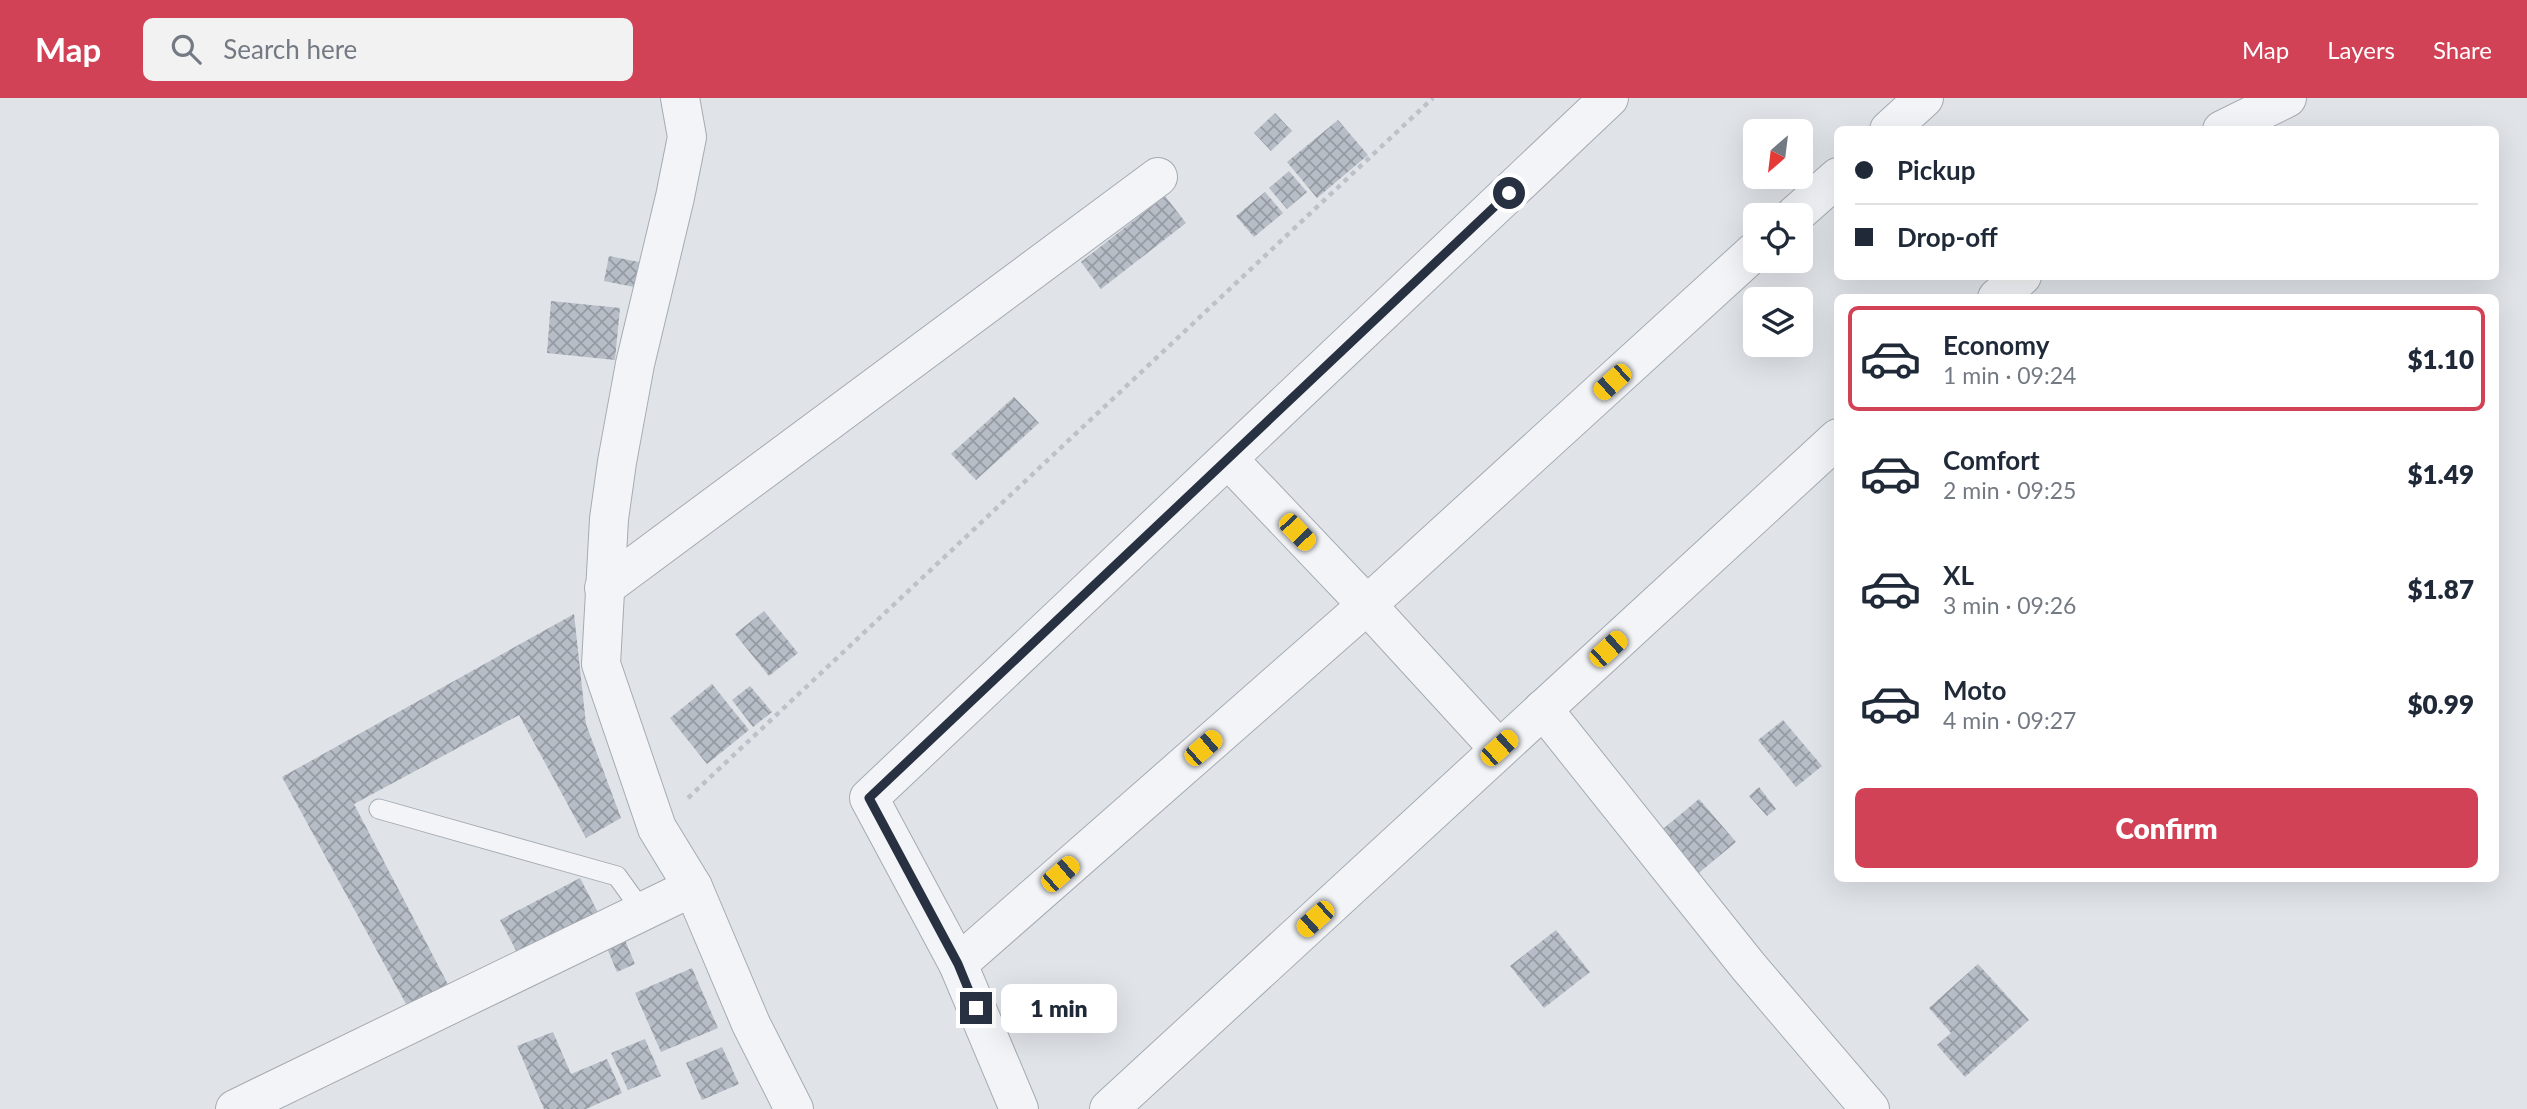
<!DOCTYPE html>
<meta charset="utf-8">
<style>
body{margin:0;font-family:Lato,sans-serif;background:#f2f2f3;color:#1f2937;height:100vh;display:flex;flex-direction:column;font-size:26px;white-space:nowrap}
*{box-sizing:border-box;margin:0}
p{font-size:23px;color:#747a83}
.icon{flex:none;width:38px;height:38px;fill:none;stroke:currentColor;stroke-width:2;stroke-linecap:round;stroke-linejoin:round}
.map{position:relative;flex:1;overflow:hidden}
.panel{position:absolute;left:1834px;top:196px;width:665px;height:588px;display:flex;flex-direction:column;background:#fff;border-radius:10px;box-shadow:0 7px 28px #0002}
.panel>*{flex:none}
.guide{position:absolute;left:1834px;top:28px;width:665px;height:154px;border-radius:10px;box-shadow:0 7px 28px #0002;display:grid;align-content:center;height:154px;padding:0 21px;background:#fff}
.needle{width:46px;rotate:208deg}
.fabs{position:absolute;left:1743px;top:21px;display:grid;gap:14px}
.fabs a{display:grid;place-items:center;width:70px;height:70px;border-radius:10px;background:#fff;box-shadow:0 7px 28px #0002;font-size:35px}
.end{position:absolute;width:32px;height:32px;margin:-16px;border:9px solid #283141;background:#fff;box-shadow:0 0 0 4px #fff}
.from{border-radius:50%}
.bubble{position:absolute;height:49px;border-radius:10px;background:#fff;box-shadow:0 7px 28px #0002;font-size:23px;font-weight:800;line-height:49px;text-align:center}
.car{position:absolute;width:21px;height:42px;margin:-21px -10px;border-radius:9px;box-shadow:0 0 5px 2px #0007;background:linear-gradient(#f5c518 24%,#345 0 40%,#f5c518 0 76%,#345 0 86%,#f5c518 0)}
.guide b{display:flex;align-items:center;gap:24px;height:66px;font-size:26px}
.guide b+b{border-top:2px solid #e0e1e3}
.guide i{width:18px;height:18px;background:#1f2937}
ul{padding:12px 0 0;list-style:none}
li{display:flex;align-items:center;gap:21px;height:105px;margin:0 14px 10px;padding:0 7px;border:4px solid transparent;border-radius:10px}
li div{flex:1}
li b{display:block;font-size:26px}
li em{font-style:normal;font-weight:800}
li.selected{border-color:#d14256}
li>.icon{width:63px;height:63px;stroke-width:1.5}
.cta{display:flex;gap:14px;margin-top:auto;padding:14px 21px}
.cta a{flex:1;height:80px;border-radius:10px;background:#d14256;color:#fff;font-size:28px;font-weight:800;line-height:80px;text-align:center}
header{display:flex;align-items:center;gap:42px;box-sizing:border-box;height:98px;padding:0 35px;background:#d14256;color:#fff}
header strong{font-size:33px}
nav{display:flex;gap:38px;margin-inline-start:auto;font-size:24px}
.search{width:490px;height:63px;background:#f2f2f3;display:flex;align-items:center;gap:18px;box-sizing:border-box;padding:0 24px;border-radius:10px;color:#747a83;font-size:26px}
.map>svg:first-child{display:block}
.building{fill:url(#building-cross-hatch)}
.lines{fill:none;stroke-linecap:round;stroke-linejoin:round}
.service-casing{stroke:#a5abb3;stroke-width:21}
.minor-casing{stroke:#a5abb3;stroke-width:40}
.path{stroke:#bec1c8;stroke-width:4.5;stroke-dasharray:5 5;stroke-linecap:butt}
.service{stroke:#f3f4f7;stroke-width:19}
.minor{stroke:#f3f4f7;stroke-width:38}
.route{stroke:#283141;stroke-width:9}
</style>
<header>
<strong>Map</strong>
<div class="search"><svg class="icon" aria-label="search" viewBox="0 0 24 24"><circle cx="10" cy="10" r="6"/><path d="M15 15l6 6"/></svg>Search here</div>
<nav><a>Map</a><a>Layers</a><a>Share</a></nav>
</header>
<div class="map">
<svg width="2527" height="1011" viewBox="0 0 2527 1011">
<defs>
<pattern id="building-cross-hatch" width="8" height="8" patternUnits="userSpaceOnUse" patternTransform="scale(1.75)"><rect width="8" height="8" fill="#b7bdc6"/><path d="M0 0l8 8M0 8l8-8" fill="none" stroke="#959aa2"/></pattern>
</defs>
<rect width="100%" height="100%" fill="#e0e4e9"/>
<g class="building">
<path d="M1275,15L1292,33L1271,53L1254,35Z"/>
<path d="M1338,22L1368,57L1317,100L1287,64Z"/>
<path d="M1289,73L1307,94L1287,111L1269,90Z"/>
<path d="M1265,94L1283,115L1254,139L1236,118Z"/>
<path d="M1165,98L1186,125L1101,191L1081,164Z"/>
<path d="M609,158L639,164L634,189L604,183Z"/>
<path d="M551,203L620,210L615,262L547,255Z"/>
<path d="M1014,299L1039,325L976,382L951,356Z"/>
<path d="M764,513L798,555L769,578L735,536Z"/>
<path d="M574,516L586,626L621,720L586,740L519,617L354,706L453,896L412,917L282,679Z"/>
<path d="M712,586L749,632L707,666L670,620Z"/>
<path d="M750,588L772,614L753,629L732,602Z"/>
<path d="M1783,622L1822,668L1796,689L1758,642Z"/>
<path d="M1759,689L1776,711L1767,718L1749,698Z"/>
<path d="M1699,701L1736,744L1694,779L1657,736Z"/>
<path d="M580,780L601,820L521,862L500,822Z"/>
<path d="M1556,832L1590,874L1544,910L1510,868Z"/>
<path d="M625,842L635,866L617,874L607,850Z"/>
<path d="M1978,866L2029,922L1965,979L1937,947L1951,935L1929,910Z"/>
<path d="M692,870L718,930L661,954L635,895Z"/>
<path d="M553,934L571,976L607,961L622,995L586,1011H544L517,948Z"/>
<path d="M645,941L661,978L628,992L611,955Z"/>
<path d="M722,949L739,986L702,1002L686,965Z"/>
</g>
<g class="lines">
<defs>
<path id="service" d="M379,711L617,778L643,814"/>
<g id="minor">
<path d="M680,0L687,39L675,99L635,266L617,364L609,421L601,566L657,730L693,789L751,926L794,1011"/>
<path d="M1889,32L1924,0"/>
<path d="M2222,32L2287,0"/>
<path d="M1795,117L1838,79"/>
<path d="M1997,200L2022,178"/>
<path d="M1228,361L1367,507L1499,651"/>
<path d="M604,490L1158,79"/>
<path d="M1543,611L1748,868L1870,1011"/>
<path d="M958,866L1367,507L1755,153"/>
<path d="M235,1011L693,789"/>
<path d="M1019,1011L958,866L869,700L1609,0"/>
<path d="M1109,1011L1838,340"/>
</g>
</defs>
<use href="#service" class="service-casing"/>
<use href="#minor" class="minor-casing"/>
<path class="path" d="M688,700L1433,0"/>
<use href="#service" class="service"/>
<use href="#minor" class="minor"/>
</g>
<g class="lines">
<path class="route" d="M976,910L958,866L869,700L1509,95"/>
</g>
</svg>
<div class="fabs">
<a><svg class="needle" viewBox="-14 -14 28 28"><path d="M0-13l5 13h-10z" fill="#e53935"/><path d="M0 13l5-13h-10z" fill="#747a83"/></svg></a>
<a><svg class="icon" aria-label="locate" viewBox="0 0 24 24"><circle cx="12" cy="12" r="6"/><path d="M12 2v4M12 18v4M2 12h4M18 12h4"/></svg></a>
<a><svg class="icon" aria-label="layers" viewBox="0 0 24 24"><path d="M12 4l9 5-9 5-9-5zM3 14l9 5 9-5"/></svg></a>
</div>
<i class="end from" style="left:1509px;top:95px"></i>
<i class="end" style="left:976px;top:910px"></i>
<div class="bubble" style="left:1001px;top:886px;width:116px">1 min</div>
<i class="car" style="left:1612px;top:284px;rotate:228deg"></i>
<i class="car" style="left:1297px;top:434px;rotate:136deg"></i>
<i class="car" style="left:1608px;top:551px;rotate:48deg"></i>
<i class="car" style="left:1203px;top:650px;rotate:49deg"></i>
<i class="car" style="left:1499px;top:650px;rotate:48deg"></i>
<i class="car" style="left:1060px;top:776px;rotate:49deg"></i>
<i class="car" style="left:1315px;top:821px;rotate:228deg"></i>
<div class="guide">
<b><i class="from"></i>Pickup</b>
<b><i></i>Drop-off</b>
</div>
<section class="panel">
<ul>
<li class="selected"><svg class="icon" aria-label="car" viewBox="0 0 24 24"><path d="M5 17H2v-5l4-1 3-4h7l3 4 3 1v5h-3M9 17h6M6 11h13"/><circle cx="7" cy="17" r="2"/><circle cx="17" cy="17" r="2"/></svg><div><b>Economy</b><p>1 min · 09:24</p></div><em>$1.10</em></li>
<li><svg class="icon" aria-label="car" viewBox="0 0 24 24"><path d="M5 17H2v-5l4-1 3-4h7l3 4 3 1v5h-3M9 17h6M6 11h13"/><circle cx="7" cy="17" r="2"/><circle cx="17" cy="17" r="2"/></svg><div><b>Comfort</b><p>2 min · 09:25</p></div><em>$1.49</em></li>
<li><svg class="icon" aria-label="car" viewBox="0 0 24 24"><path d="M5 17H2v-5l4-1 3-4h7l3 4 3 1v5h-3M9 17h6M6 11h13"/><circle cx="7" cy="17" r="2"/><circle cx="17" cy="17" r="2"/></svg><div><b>XL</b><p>3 min · 09:26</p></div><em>$1.87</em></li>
<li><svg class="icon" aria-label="car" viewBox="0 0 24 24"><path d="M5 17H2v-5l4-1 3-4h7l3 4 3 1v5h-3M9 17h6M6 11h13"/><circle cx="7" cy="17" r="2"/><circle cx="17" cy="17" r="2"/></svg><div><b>Moto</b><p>4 min · 09:27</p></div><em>$0.99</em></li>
</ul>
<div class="cta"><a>Confirm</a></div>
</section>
</div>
